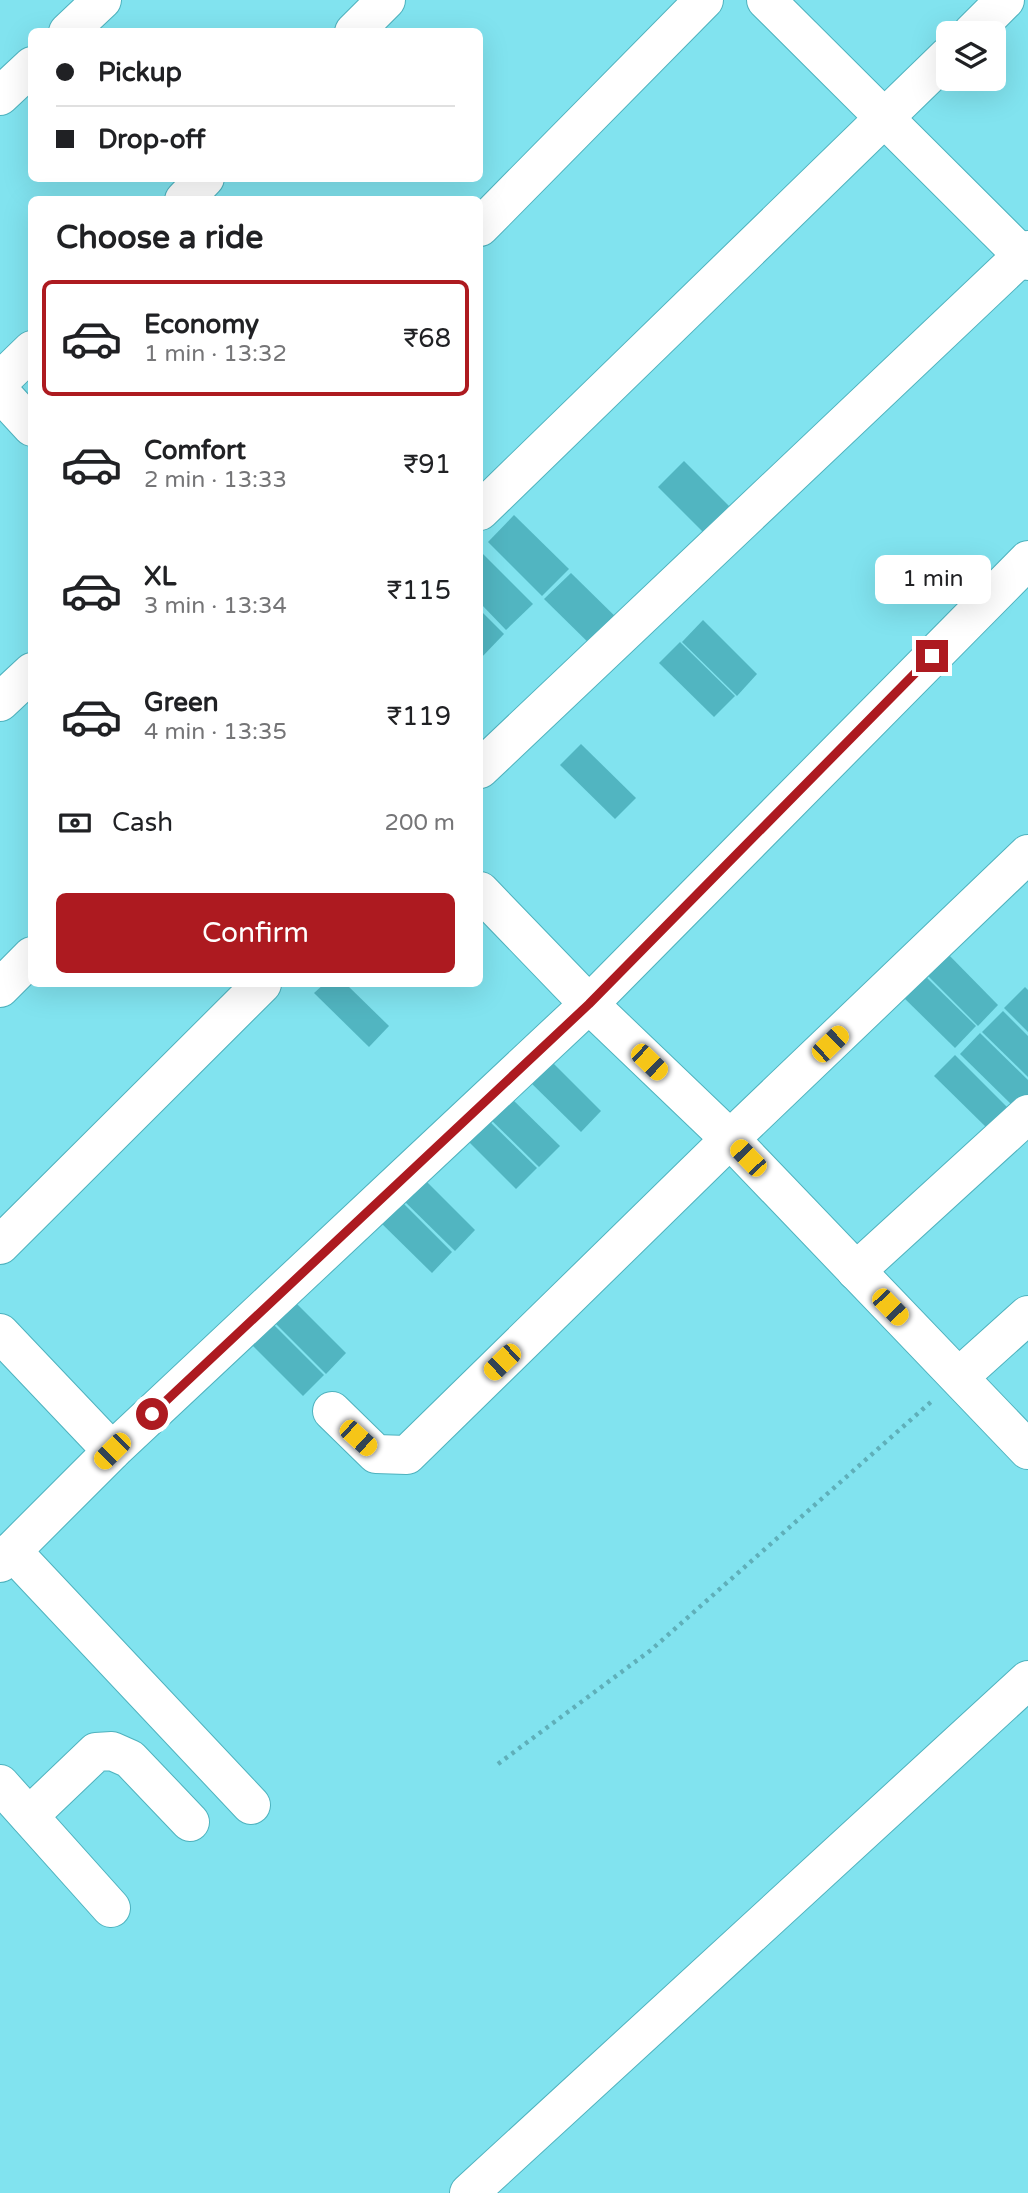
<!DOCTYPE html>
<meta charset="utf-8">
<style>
body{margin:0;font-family:"Varela Round",sans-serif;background:#f6f6f6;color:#202124;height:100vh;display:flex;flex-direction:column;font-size:26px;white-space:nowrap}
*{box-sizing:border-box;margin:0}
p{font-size:23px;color:#757577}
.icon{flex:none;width:38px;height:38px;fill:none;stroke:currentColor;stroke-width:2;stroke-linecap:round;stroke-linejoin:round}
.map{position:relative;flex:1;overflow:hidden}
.drawer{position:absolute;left:28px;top:196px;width:455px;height:791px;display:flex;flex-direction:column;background:#fff;border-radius:10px;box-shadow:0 7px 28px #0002}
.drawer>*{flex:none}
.banner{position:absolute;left:28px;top:28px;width:455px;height:154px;border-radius:10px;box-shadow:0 7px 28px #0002;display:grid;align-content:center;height:154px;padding:0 28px;background:#fff}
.fabs{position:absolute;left:936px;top:21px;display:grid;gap:14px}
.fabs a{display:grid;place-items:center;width:70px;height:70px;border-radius:10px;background:#fff;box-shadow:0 7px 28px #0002;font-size:35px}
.end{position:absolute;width:32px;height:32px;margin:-16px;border:9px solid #ad1a20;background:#fff;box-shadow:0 0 0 4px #fff}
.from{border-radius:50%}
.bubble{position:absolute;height:49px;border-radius:10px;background:#fff;box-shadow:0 7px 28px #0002;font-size:23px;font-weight:600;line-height:49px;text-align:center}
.car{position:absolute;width:21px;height:42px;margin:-21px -10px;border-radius:9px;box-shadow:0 0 5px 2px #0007;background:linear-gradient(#f5c518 24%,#345 0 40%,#f5c518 0 76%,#345 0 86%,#f5c518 0)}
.banner b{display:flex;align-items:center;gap:24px;height:66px;font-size:26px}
.banner b+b{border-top:2px solid #e0e0e0}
.banner i{width:18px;height:18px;background:#202124}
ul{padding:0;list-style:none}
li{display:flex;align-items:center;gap:21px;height:116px;margin:0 14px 10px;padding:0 14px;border:4px solid transparent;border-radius:10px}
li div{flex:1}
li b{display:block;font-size:26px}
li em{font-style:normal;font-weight:600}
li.active{border-color:#ad1a20}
li>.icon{width:63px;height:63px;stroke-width:1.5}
h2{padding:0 28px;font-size:32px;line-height:84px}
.pay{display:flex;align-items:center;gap:18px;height:77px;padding:0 28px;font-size:26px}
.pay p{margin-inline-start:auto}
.primary-button{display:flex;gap:14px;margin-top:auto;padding:14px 28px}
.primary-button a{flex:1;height:80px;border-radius:10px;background:#ad1a20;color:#fff;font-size:28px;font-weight:600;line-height:80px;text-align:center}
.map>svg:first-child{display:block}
.building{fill:#51b5c1}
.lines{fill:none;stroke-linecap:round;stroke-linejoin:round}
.minor-casing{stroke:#4eb2be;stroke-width:40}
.path{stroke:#5fafb9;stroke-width:4.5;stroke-dasharray:3.5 5;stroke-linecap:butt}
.minor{stroke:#fff;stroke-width:38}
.route{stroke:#ad1a20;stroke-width:9}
</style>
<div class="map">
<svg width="1028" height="2193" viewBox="0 0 1028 2193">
<rect width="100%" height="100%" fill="#81e3ef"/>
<g class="building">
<path d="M684,461L738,515L712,541L658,487Z"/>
<path d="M514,515L569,569L542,596L488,542Z"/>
<path d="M480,551L533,604L506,630L480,603Z"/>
<path d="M571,573L625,626L598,652L544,599Z"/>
<path d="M480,610L504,634L480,659Z"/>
<path d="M703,620L757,674L737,696L682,642Z"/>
<path d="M680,642L735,696L714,717L659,663Z"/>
<path d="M581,744L636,798L615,819L560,765Z"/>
<path d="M944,950L998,1005L978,1026L923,971Z"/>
<path d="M921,972L976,1026L955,1048L900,994Z"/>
<path d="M324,984H346L389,1026L369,1047L314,993Z"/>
<path d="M1025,987L1028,990V1032L1004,1008Z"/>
<path d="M1003,1011L1028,1036V1077L982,1032Z"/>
<path d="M980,1033L1028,1080V1095L1015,1108L960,1054Z"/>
<path d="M955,1055L1009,1109L989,1130L934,1076Z"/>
<path d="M547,1057L601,1111L581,1132L526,1078Z"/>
<path d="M505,1092L560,1146L539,1167L484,1113Z"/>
<path d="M482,1114L537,1168L516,1189L462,1135Z"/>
<path d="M421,1176L475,1230L455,1251L400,1197Z"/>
<path d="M398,1198L452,1252L432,1273L377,1219Z"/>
<path d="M292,1299L346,1353L326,1374L271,1319Z"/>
<path d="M269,1320L324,1375L303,1396L248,1341Z"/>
</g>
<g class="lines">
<defs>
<g id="minor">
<path d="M766,0L1028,261"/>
<path d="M68,32L102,0"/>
<path d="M354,32L386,0"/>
<path d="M972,33L1005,0"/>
<path d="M0,96L32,66"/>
<path d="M184,200L205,178"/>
<path d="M480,227L704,0"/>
<path d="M0,381L32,350"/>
<path d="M0,392L32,427"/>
<path d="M480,511L948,56"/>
<path d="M0,702L32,672"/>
<path d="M480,769L1028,250"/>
<path d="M480,891L589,1004L730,1139L1028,1450"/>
<path d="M0,988L32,956"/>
<path d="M0,1245L262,984"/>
<path d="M856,1271L1028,1114"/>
<path d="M0,1333L112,1451"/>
<path d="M959,1377L1028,1315"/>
<path d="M332,1411L376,1454L407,1455L730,1139L1028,854"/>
<path d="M12,1551L251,1805"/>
<path d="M0,1563L112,1451L589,1004L1028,560"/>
<path d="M0,1784L111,1908"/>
<path d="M29,1816L96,1752L112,1751L130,1759L190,1822"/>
<path d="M469,2193L1028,1680"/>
</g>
</defs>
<use href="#minor" class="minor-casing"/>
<path class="path" d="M498,1764L651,1650L932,1401"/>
<use href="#minor" class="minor"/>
</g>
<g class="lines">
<path class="route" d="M152,1414L589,1004L932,656"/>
</g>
</svg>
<div class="fabs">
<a><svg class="icon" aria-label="layers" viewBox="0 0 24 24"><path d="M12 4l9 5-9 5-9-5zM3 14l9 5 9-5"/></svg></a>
</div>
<i class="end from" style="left:152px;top:1414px"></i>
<i class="end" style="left:932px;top:656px"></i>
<div class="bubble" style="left:875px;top:555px;width:116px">1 min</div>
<i class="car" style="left:830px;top:1044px;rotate:46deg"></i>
<i class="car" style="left:649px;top:1062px;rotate:134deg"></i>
<i class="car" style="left:748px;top:1158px;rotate:316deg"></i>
<i class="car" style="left:890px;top:1307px;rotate:136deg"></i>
<i class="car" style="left:502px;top:1362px;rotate:226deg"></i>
<i class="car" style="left:358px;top:1438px;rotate:132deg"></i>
<i class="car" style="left:112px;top:1451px;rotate:225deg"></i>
<div class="banner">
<b><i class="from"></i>Pickup</b>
<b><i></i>Drop-off</b>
</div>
<section class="drawer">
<h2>Choose a ride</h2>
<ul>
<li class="active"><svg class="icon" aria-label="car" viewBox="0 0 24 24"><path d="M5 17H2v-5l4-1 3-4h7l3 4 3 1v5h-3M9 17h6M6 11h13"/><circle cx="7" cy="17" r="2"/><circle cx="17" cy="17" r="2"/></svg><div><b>Economy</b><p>1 min · 13:32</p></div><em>₹68</em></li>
<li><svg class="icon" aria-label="car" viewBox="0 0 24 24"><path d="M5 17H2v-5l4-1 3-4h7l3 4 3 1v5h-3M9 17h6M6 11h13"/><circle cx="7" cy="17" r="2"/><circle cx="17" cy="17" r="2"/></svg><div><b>Comfort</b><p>2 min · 13:33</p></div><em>₹91</em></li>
<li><svg class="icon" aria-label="car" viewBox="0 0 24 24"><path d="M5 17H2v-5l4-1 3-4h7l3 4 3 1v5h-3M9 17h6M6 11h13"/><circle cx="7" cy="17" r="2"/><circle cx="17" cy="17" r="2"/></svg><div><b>XL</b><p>3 min · 13:34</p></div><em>₹115</em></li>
<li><svg class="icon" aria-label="car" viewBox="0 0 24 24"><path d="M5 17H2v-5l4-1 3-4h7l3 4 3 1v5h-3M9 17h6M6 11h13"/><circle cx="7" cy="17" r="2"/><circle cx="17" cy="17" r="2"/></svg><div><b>Green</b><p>4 min · 13:35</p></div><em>₹119</em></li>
</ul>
<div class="pay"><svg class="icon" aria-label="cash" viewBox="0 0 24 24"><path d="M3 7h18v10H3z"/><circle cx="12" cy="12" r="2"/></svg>Cash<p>200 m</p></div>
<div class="primary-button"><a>Confirm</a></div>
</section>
</div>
